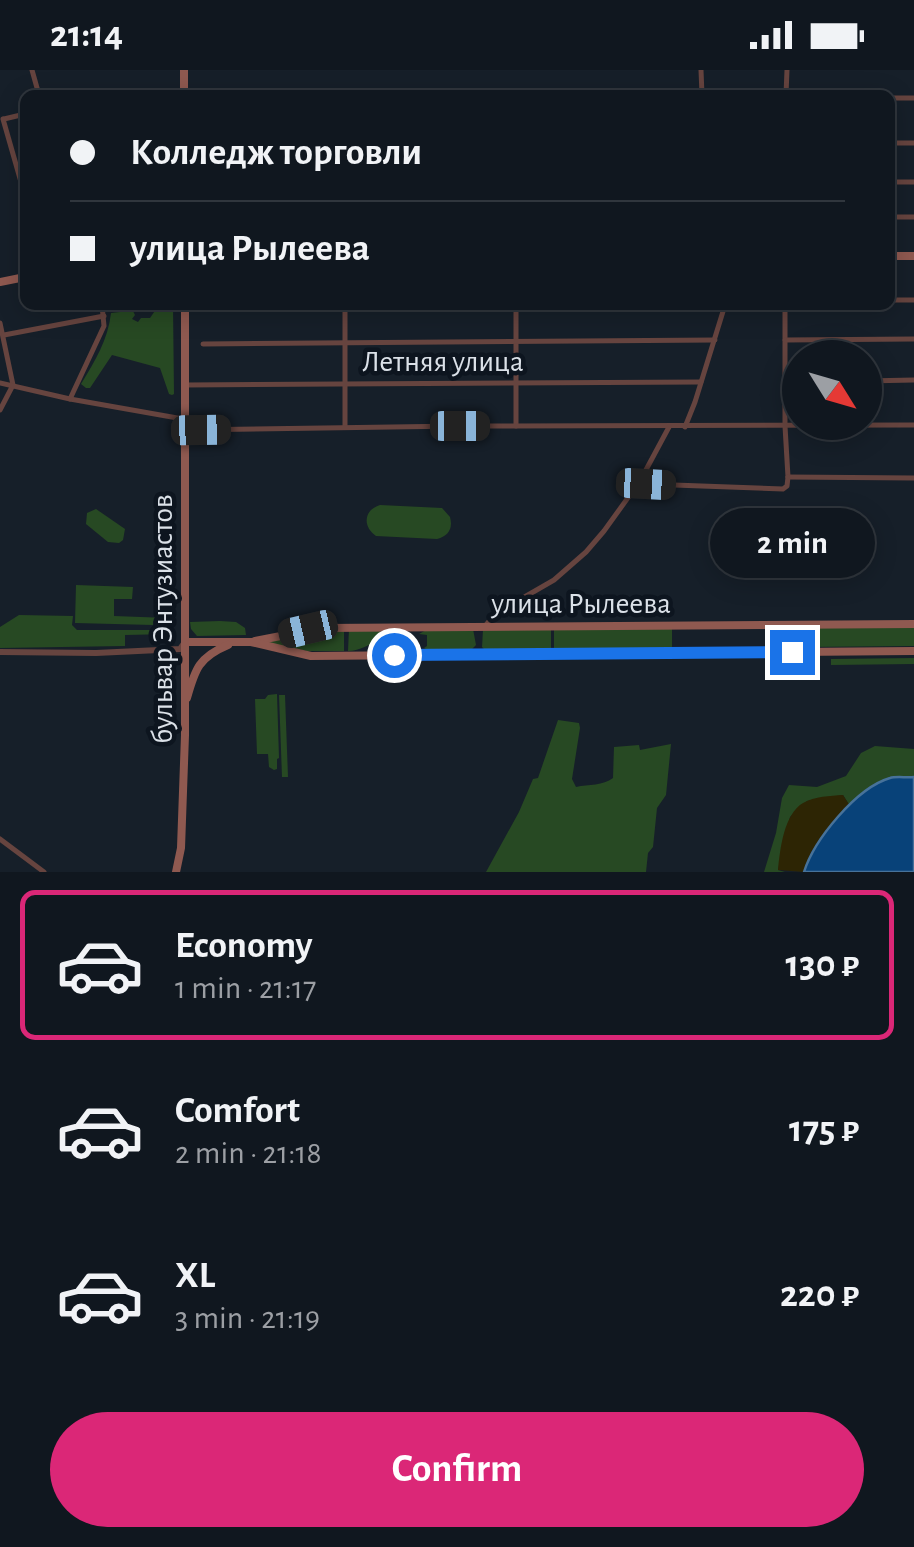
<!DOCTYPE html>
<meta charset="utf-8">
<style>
body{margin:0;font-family:"Alegreya Sans",sans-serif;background:#192028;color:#f1f3f6;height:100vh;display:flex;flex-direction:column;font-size:38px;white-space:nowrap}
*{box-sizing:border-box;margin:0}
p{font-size:32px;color:#9c9fa4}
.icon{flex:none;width:55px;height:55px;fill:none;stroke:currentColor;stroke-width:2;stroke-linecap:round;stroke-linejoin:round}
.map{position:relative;height:802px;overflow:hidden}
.details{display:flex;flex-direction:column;background:#10171f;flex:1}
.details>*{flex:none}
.banner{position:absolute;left:20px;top:20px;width:875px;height:220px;border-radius:15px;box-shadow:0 5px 25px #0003,0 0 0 2px #30363d;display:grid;align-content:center;height:220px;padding:0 50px;background:#10171f}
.needle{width:65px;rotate:127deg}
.fabs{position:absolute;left:782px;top:270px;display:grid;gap:20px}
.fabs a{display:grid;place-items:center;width:100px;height:100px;border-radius:50%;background:#10171f;box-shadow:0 5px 25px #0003,0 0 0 2px #30363d;font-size:50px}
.end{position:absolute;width:45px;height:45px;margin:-22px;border:12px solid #1a73e8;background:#fff;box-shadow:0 0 0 5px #fff}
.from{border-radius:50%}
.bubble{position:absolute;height:70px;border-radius:35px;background:#10171f;box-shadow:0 5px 25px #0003,0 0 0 2px #30363d;font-size:32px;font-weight:700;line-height:70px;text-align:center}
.car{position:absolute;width:30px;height:60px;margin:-30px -15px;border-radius:12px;box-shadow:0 0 8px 2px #0007;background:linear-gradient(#222 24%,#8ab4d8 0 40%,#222 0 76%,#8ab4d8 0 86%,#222 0)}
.banner b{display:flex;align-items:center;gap:35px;height:95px;font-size:38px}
.banner b+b{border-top:2px solid #30363d}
.banner i{width:25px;height:25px;background:#f1f3f6}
ul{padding:18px 0 0;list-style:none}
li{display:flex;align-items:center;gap:30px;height:150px;margin:0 20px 15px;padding:0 30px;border:5px solid transparent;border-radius:15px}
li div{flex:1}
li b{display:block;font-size:38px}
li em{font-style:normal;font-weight:700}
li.current{border-color:#db2777}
li>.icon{width:90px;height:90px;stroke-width:1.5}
.action{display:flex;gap:20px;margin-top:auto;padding:20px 50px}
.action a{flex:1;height:115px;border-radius:60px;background:#db2777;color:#fff;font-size:40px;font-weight:700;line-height:115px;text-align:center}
.status{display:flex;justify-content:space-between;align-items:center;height:70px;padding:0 50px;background:#10171f;direction:ltr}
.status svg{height:28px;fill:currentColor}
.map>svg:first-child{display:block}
.green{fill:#274923}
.sand{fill:#2d2504}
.water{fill:#084279;stroke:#47729a;stroke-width:2.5}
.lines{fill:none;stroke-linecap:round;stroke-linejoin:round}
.minor{stroke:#66443f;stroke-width:5}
.tertiary{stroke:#66443f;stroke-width:6}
.secondary{stroke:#8f5950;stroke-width:8}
.route{stroke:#1a73e8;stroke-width:12}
.labels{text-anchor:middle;stroke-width:9;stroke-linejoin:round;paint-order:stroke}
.street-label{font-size:30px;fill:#dbe1e8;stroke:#0d151f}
</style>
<div class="status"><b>21:14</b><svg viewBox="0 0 49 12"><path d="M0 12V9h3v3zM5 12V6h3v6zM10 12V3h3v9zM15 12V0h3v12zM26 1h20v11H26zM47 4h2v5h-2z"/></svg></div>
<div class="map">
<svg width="914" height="802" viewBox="0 0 914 802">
<rect width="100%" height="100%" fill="#161f29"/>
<g class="green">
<path d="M119,235H130L135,245L132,249L138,252L141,248H150L159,235H173L174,324L172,325L169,324L160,298L112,285L90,318H86L81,314C95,291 108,270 111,243L120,242Z"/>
<path d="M380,435L442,438L450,447C453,458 449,466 437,469L376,466C362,456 364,440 380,435Z"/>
<path d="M96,439L125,459L123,470L119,473L108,472L86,454L87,443Z"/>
<path d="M76,515L133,517L132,529H114V546L168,548L167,552L153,551V555L75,553Z"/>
<path d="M19,545L73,546L72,555L77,560H174V572L172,575L171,564L125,565V576L0,578V557Z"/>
<path d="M220,551L236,552L245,558L246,565L197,566L191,559L190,552Z"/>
<path d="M914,555V576L804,577L797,575C794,569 794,563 799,558Z"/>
<path d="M672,557V578L554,580V558Z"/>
<path d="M551,558V580H485L482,577L483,560Z"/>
<path d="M344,559V581H307L259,571L310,560Z"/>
<path d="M349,559L380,561L391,567H382L381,572C368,573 361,581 348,581Z"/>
<path d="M428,559H473L476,575L471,580L426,579L424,578L427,576V565L419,564Z"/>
<path d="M914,588V594L831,595V589Z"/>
<path d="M277,624L279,688L277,689V699L274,700L269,697L268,684H257L255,629H265L268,625Z"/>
<path d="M279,625H285L288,707H282Z"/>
<path d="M558,650L579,653L580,658L572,709L576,717C589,714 603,716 613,708L614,677L639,675L640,680L671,674L666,725L657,738L653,777L648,783L646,802H486L519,742L533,709L538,708Z"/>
<path d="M875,676L914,679V707C889,708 867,716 850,736L843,725L807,731L790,747L778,800L785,802H764L776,763L782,728L789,715L817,717L846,706L861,683Z"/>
</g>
<path class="sand" d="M843,725L850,736L811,782L804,802L778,800C780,779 784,744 803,733C815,726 830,726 843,725Z"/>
<path class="water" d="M914,707V802H804C814,770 856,718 890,708C896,706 907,708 914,707Z"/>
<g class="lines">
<g class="minor">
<path d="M32,0L39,25"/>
<path d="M701,0L702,25"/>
<path d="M786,25L787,0"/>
<path d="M890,28H914"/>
<path d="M3,49L25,126"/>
<path d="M4,49L25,44"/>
<path d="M890,73H914"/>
<path d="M890,112H914"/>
<path d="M890,147H914"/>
<path d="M890,230H914"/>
<path d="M345,235V357"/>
<path d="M516,235V356"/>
<path d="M785,235V356L788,407"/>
<path d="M0,253L13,315L0,340"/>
<path d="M4,265L104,246"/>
<path d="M785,270L914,269"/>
<path d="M203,274L715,270"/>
<path d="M785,310H800"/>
<path d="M865,311L914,310"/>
<path d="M0,313L70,329L183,349"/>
<path d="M185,315L701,312"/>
<path d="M70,329L104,256L102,235"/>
<path d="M685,357L695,332L725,235"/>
<path d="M185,360L460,356L914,355"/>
<path d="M788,407L914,408"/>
<path d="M640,411L646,414L783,419L787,416L788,407"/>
<path d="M485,556L495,544L554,510L586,482L604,461L640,411L669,357"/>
<path d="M0,769L44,802"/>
</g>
<g class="tertiary">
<path d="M0,582L96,583L180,579L185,572"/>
<path d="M791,582V555"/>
</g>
<g class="secondary">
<path d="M184,25V0"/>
<path d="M890,186H914"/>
<path d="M0,212L25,207"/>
<path d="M255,571L322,558L914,554"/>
<path d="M185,572H251L311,586L914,581"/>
<path d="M187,628C195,599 199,587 228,575"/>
<path d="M176,802L181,778L185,665V235"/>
</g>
</g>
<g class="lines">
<path class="route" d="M394,585L792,582"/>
</g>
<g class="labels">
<g class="street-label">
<text x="443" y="301">Летняя улица</text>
<text x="581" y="543">улица Рылеева</text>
<text transform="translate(162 549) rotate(-90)" y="10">бульвар Энтузиастов</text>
</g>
</g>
</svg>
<div class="fabs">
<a><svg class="needle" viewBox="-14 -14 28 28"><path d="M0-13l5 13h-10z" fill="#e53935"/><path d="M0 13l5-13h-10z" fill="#9c9fa4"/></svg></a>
</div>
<i class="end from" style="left:394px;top:585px"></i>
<i class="end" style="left:792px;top:582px"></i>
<div class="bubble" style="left:710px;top:438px;width:165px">2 min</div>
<i class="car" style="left:460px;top:356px;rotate:90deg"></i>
<i class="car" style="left:201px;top:360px;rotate:89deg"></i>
<i class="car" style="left:646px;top:414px;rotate:93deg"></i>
<i class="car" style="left:308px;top:559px;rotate:257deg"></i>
<div class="banner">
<b><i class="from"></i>Колледж торговли</b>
<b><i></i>улица Рылеева</b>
</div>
</div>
<section class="details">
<ul>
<li class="current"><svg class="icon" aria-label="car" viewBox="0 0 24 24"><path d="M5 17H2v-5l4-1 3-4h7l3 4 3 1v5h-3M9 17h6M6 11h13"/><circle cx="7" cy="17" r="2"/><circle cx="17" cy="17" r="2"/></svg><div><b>Economy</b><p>1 min · 21:17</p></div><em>130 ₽</em></li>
<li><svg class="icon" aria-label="car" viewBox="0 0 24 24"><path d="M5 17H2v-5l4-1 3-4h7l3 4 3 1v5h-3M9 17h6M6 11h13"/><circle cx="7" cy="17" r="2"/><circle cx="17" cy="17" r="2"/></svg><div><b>Comfort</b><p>2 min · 21:18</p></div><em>175 ₽</em></li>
<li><svg class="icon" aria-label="car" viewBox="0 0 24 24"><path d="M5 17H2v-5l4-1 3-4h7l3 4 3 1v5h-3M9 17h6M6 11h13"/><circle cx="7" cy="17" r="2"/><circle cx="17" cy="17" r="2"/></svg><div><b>XL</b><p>3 min · 21:19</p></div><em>220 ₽</em></li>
</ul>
<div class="action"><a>Confirm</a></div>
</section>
